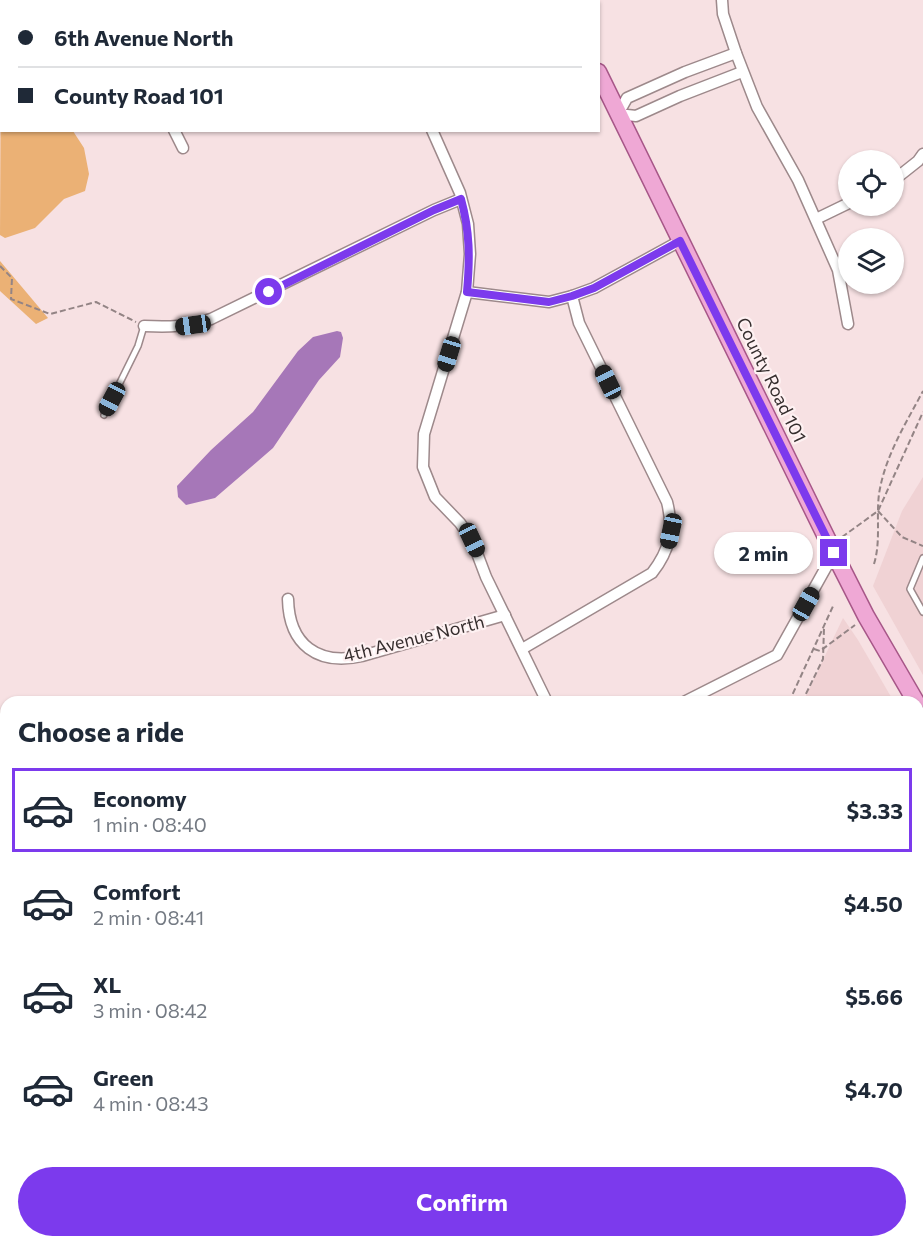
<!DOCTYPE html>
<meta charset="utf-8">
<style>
body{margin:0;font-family:Commissioner,sans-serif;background:#f2f2f3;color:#1f2937;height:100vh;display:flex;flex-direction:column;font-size:22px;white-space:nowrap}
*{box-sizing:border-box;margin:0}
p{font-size:20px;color:#747a83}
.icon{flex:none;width:33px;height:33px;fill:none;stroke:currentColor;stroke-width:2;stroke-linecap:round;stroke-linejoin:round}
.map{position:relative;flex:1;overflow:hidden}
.details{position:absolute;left:0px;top:696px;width:924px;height:552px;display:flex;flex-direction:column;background:#fff;border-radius:18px 18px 0 0;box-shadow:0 2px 4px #0004}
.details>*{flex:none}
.banner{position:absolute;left:0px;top:0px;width:600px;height:132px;box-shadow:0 2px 4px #0004;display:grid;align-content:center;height:132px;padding:0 18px;background:#fff}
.buttons{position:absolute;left:838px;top:150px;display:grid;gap:12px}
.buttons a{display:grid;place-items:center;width:66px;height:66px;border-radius:50%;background:#fff;box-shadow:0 2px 4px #0004;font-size:30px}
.end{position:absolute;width:27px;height:27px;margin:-14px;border:8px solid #7c3aed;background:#fff;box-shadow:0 0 0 3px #fff}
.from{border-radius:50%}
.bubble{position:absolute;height:42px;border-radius:21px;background:#fff;box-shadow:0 2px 4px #0004;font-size:20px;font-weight:700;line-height:42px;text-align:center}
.car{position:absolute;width:18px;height:36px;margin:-18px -9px;border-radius:8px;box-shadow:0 0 4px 2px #0007;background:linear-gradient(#222 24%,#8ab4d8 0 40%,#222 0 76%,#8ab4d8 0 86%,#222 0)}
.banner b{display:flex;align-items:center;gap:21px;height:57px;font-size:22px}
.banner b+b{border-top:2px solid #e0e1e3}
.banner i{width:15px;height:15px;background:#1f2937}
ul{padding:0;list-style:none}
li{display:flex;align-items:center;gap:18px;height:84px;margin:0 12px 9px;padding:0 6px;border:3px solid transparent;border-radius:0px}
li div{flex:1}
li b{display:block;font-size:22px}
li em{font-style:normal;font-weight:700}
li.selected{border-color:#7c3aed}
li>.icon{width:54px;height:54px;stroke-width:1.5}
h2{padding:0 18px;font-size:27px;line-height:72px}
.cta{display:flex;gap:12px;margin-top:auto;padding:12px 18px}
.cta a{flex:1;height:69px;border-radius:36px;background:#7c3aed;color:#fff;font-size:24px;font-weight:700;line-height:69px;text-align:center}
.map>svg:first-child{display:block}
.built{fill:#f0d2d4}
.green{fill:#ebb175}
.water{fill:#a677b8}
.building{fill:#fbb7a0}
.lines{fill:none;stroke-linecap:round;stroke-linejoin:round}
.lane-casing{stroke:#9d898b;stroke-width:8}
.street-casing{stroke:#9d898b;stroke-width:13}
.primary-casing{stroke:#a75788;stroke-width:19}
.path{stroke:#938485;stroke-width:2;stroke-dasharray:6 3;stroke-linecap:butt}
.lane{stroke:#fff;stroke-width:5}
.street{stroke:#fff;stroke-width:10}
.primary{stroke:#efa8d5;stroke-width:16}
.route{stroke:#7c3aed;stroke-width:8}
.labels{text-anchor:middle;stroke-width:4.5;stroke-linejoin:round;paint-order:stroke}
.street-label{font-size:18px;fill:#352d2d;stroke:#fef1f2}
</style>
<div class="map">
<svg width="923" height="1248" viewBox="0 0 923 1248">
<rect width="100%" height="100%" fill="#f7e1e3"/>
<g class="built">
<path d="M238,0H552L553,1L239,2Z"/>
<path d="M923,477V675L873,586L902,511Z"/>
<path d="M843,618L858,640L894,702H803Z"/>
<path d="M918,746L923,757V839L918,841Z"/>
</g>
<g class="green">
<path d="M1,33L2,130L73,131L84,148L89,174L85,191L64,199L35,228L5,238L0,235Z"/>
<path d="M0,261L48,318L36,324L0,291Z"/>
</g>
<path class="water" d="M337,331L341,332L343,338L340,357L319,380L273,448L215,498L186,505L178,497L177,486L211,450L253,412L298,351L313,337Z"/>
<g class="building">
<path d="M920,1155L923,1160V1182L920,1184L918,1180V1157Z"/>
<path d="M877,1242H901L899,1248L887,1246L886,1248H877L874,1247Z"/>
</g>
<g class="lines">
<defs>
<g id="lane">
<path d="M376,0V2"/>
<path d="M515,0L516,2"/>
<path d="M249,2L250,0"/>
<path d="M104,415L138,346L144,326"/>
<path d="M923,558L910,589L923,612"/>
</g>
<g id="street">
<path d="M110,0L111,2"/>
<path d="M722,0L723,14L736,53L757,107L798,180L838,270L848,324"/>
<path d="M736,53L685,72L627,98L618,114L636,116L680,96L742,72"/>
<path d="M174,130L183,148"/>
<path d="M432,130L460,193L468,224L470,254L467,292L424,434L423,467L435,497L460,523L472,540L486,577L547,702"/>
<path d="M894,180L918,161L923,154"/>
<path d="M816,219L849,203"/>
<path d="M467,292L549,302L572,296L594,288L680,241"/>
<path d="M144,326C168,327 188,327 211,319L434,210L461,199"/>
<path d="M288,599C289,645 318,666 362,656L505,615"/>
<path d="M522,649L652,573C670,550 674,530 667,502L579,323L572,296"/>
<path d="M684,702L777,655L834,553"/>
<path d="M0,857L6,865"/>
<path d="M0,877L6,875"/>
<path d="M918,902L923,899"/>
<path d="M918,1203L923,1202"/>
<path d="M199,1242L200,1248"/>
<path d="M340,1248L352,1242"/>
</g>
<g id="primary">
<path d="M565,0L566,2"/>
<path d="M598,72L834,553L866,616L916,702"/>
</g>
</defs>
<use href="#lane" class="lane-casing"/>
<use href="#street" class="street-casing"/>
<use href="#primary" class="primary-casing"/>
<g class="path">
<path d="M0,266L12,278L11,299L50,314L96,302L136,322"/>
<path d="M878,511L902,537L923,546"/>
<path d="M842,537L878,511L923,412"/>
<path d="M874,564C881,541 876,518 879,494C885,456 905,425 923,391"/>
<path d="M814,649L820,651L855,625"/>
<path d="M789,702L834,604"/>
<path d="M802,702L823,659L824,628"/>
<path d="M539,1248L542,1242"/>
<path d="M568,1248L572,1242"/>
</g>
<use href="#lane" class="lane"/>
<use href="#street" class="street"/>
<use href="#primary" class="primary"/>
</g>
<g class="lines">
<path class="route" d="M269,292L434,210L461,199C470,232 470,258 467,292L549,302L572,296L594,288L680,241L834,553"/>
</g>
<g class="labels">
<g class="street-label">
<text transform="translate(771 380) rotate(64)" y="6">County Road 101</text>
<text transform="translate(414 639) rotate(-14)" y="6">4th Avenue North</text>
</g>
</g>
</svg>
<div class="buttons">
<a><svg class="icon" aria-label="locate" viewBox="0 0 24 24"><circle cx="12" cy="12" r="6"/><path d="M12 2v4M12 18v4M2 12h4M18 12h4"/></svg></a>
<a><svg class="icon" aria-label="layers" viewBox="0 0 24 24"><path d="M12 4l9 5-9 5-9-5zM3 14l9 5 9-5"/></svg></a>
</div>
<i class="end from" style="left:269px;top:292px"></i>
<i class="end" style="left:834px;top:553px"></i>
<div class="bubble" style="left:714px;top:532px;width:99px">2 min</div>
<i class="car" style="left:193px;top:325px;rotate:262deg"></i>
<i class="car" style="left:449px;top:354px;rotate:197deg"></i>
<i class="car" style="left:608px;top:382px;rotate:334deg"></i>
<i class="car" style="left:112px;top:399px;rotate:208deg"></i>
<i class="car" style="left:671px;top:531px;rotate:192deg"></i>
<i class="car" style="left:472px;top:540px;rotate:155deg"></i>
<i class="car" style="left:806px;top:604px;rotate:29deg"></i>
<div class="banner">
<b><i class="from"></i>6th Avenue North</b>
<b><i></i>County Road 101</b>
</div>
<section class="details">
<h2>Choose a ride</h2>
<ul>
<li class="selected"><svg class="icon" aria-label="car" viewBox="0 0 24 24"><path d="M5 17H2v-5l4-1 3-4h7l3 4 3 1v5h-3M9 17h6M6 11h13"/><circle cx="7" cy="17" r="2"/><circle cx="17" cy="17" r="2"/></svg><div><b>Economy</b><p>1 min · 08:40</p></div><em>$3.33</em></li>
<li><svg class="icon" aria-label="car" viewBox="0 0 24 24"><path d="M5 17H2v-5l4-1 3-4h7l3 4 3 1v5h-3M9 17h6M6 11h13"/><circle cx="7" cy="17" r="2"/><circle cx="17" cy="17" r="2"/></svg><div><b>Comfort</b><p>2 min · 08:41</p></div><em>$4.50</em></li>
<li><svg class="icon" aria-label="car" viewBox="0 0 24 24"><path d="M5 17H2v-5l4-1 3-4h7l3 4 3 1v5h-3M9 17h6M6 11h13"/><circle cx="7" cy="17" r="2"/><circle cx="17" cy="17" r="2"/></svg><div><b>XL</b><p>3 min · 08:42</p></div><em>$5.66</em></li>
<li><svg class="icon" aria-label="car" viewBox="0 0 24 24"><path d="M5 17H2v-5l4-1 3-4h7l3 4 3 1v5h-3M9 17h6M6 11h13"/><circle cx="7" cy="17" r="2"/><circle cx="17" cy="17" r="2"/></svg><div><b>Green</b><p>4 min · 08:43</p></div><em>$4.70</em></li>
</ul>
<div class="cta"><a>Confirm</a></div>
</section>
</div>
